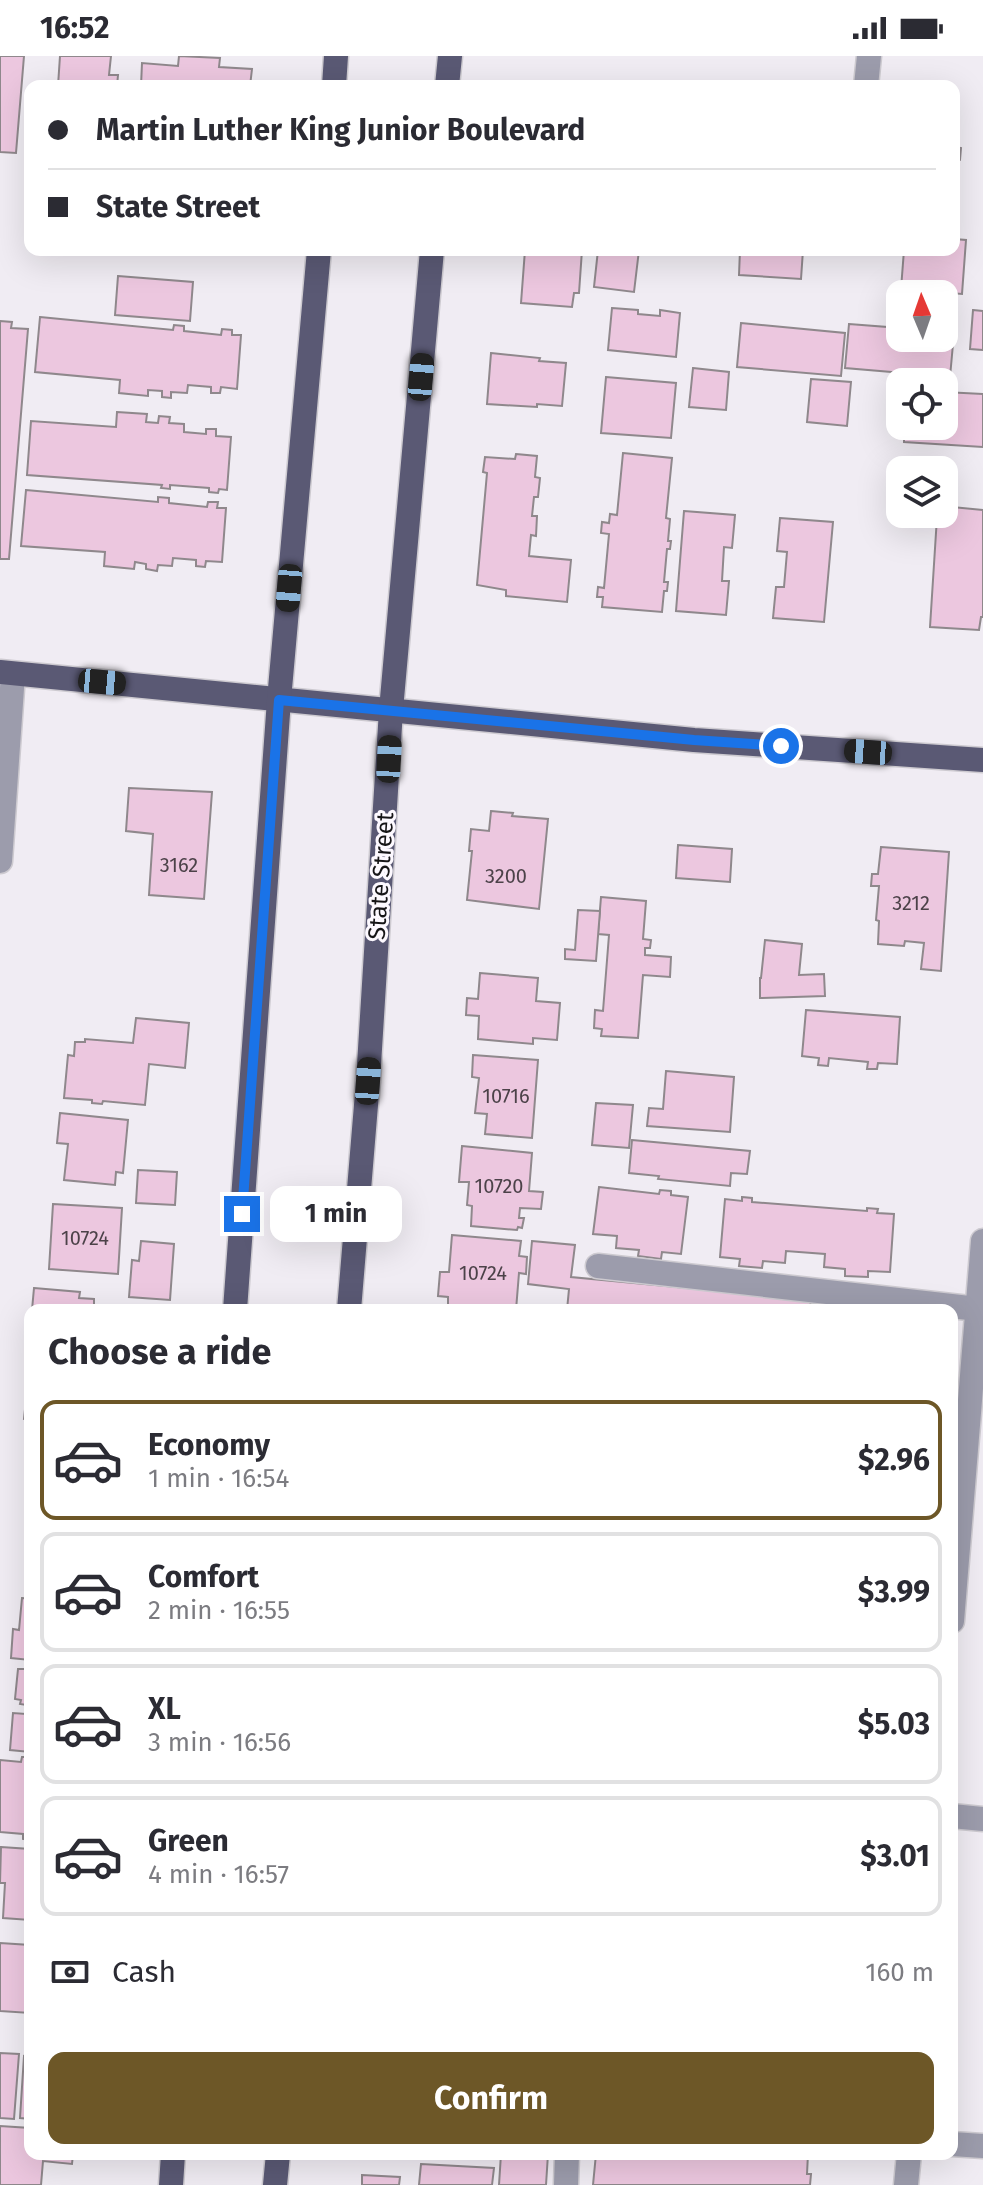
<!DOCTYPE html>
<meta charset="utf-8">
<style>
body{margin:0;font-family:"Fira Sans",sans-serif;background:#f2f2f3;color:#2b2b33;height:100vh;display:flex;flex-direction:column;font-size:30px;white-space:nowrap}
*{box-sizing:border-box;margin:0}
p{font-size:26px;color:#7c7c81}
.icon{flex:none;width:44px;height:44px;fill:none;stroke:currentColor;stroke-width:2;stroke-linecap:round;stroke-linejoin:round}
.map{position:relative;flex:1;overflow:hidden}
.sheet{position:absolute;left:24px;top:1248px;width:934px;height:856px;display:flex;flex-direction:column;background:#fff;border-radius:16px;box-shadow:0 8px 32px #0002}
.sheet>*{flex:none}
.guide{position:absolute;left:24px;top:24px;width:936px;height:176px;border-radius:16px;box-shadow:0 8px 32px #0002;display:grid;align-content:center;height:176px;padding:0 24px;background:#fff}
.needle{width:52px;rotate:358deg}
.tools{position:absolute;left:886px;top:224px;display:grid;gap:16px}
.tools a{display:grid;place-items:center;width:72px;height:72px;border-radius:16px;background:#fff;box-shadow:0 8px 32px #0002;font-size:40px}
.end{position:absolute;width:36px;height:36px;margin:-18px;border:10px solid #1a73e8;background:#fff;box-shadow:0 0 0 4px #fff}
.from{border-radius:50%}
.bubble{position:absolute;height:56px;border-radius:16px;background:#fff;box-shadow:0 8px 32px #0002;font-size:26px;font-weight:700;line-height:56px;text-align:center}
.car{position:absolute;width:24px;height:48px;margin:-24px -12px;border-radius:10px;box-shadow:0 0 6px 2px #0007;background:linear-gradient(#222 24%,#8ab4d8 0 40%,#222 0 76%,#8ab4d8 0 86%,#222 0)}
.guide b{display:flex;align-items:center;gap:28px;height:76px;font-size:30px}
.guide b+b{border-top:2px solid #e1e1e2}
.guide i{width:20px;height:20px;background:#2b2b33}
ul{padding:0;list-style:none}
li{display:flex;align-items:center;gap:24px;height:120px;margin:0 16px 12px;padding:0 8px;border:4px solid #e1e1e2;border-radius:16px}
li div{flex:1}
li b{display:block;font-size:30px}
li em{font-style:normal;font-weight:700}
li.on{border-color:#6d5727}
li>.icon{width:72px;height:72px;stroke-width:1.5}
h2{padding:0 24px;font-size:36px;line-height:96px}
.pay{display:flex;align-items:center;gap:20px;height:88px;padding:0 24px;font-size:30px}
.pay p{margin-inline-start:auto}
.button{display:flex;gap:16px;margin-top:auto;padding:16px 24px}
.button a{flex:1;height:92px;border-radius:16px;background:#6d5727;color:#fff;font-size:32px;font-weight:700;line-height:92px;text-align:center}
.status{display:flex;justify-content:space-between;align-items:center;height:56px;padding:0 40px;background:#fff;direction:ltr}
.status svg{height:22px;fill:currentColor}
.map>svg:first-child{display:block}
.building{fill:#ecc7df;stroke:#8f888c;stroke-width:2}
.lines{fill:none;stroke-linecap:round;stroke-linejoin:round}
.minor-casing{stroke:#cdcad0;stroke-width:27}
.major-casing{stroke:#cdcad0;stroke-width:27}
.minor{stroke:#9c9cac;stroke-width:24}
.major{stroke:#5a5974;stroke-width:24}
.route{stroke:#1a73e8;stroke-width:10}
.labels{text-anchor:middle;stroke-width:6;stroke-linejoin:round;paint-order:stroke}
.number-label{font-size:20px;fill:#4c4249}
.street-label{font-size:24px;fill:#161517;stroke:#fdf9ff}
</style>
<div class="status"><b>16:52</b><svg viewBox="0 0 49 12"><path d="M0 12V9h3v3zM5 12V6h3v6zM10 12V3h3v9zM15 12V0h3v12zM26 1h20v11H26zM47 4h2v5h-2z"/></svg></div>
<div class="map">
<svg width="983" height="2129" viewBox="0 0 983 2129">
<rect width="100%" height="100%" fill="#f0ecf3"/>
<g class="building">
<path d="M0,0H24L16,97L0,96Z"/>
<path d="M60,0H111L109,19H118L117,30H58Z"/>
<path d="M179,0L220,2L219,11L252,13L250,30H141L142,7L178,10Z"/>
<path d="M954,75L957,76L956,91L961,92L960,104L954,105V108Z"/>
<path d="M954,183L966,184L962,238L901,233L904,194H954Z"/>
<path d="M525,194H582L579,237H574L572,251L521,247Z"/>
<path d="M598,194H639L634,236L594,231Z"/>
<path d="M740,194H803L801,223L739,219Z"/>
<path d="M118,220L193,226L190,265L115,259Z"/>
<path d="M612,252L638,254V258L660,260V254L680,257L676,301L608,294Z"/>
<path d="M973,254L983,255V294L970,293Z"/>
<path d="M40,261L173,274L174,269L184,270V275L221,279L222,273L232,274V279H241L237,333L221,331L220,337H211V331L188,329L187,337L171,336V342L162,341V335L148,334V340L119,337L120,324L35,316Z"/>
<path d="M0,265L12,266L11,272L28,273L9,503H0Z"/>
<path d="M741,267L845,277L841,320L737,311Z"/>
<path d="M849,268L900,272V282H944V276L954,277L950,321L845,312Z"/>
<path d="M491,297L540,302L539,305L566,307L562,350L537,348V351L487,348Z"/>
<path d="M693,312L729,316L726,354L689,351Z"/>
<path d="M606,321L676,327L671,382L601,377Z"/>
<path d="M811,323L851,326L847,370L807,366Z"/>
<path d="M944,336L983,338V391L904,386V370H944Z"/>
<path d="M117,356L147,358L146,366L158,367L159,360L170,361L169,367L184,368V376L206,378V373H216V380L231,381L227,434L219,433L218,437L209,436V432L170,429V433L161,432L162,429L27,419L31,365L116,371Z"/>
<path d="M623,397L672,402L666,462L670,463L668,485H671L670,493H667L664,526H668L667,535H664L662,556L602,551L603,541H597L598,531L604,532L609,478L601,477L602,466L609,467L610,458L617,459Z"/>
<path d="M516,398L537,400L535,421L540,422L538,441H534L532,460H537L536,480L531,479L529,500L571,504L567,546L506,540V534L477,529L487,417L483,416L485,401L515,403Z"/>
<path d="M26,434L158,446V441L169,442V447L207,451L208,446H218L217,452H226L222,506L206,505L205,511L196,510V504L173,502L172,510L158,509L157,515L146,513V508L135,506L134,513L104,510L105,496L21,490Z"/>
<path d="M952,451L983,454V561H981L979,574L930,571L937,461L951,462Z"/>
<path d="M684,455L735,459L732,492L724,491L722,525H729L726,559L676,555Z"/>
<path d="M780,462L833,466L824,566L773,562L776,531H784L787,496L777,495Z"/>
<path d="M129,732L212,736L204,843L149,839L153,778L126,775Z"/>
<path d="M491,755L513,757L512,760L548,763L539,853L467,844L472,795H469L471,773L489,775Z"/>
<path d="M678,789L732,793L730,826L676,822Z"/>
<path d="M881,791L949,796L941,915L921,913L924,887L905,885L904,890L878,888L879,865L876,864L879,830H871L872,818H878Z"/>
<path d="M601,841L646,845L643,883L651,884L650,892H645V899L671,901L670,921L643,919L638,982L601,980L602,973L594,972L595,954L603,955L609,879L598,878Z"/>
<path d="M578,854L600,855L596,905L565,903V893L575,894Z"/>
<path d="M765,884L802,888L799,919L824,918L825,940L760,942V922H761Z"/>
<path d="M480,917L538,922L536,945L560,947L557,984L533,982V988L478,983L479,960L466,959L467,942L478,943Z"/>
<path d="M806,954L900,961L897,1008L878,1007L877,1013H867L868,1006L829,1002L828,1010L818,1009L819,1002L802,1000Z"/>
<path d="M136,962L189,967L185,1012L149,1008L145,1049L103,1045L102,1048L92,1047V1044L64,1042L68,999L74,1000L75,986H85V983L133,987Z"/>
<path d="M473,999L538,1004L532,1082L485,1078L487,1058L475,1057L479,1022L472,1021Z"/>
<path d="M666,1015L734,1021L730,1076L647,1070L649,1052L663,1053Z"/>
<path d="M596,1047L633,1049L629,1092L592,1089Z"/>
<path d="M60,1057L128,1064L123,1117L116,1116L115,1129L64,1124L68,1088L57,1087Z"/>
<path d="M632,1084L750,1095L747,1118L731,1117L730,1130L658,1123L659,1120L629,1117Z"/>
<path d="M462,1090L532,1097L529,1135L543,1136L541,1153L520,1152L519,1162H524L522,1172L518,1171L517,1174L471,1170L472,1150L467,1149L469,1126H459Z"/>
<path d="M138,1114L177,1116L175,1149L136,1147Z"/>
<path d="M599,1131L659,1138L660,1134L671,1135V1139L688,1141L681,1198L662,1196L661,1203L638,1200L639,1194L616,1192L617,1180L593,1178Z"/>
<path d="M742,1141L752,1142V1146L867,1155V1152L878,1153L877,1157L894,1158L890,1216L868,1215V1221L845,1220V1213L824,1211L825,1198L786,1195L785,1207L763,1205L762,1212L739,1210L740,1203L720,1201L725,1143L742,1145Z"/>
<path d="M53,1148L122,1152L118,1218L49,1213Z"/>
<path d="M452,1179L521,1185L519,1200L527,1201L526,1218L519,1217L516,1254H448V1241L438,1240L440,1216H449Z"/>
<path d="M141,1185L174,1188L170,1244L129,1241L132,1204L139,1205Z"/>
<path d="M532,1185L575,1189L571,1221L771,1240L811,1242L810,1254H567L569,1233L528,1228Z"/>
<path d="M34,1232L80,1236L79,1242L94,1243V1251L119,1254H32Z"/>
<path d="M28,1325H30V1364L24,1363Z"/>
<path d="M22,1542L30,1543V1604L11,1602L13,1573L19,1574Z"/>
<path d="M18,1613H30V1696L10,1694L13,1657L26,1658L27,1649L20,1648L21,1644L15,1643Z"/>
<path d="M22,1701H30V1784L23,1783V1778L0,1776V1704L21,1706Z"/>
<path d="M1,1791L30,1793V1864L3,1862L5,1827H0Z"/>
<path d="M0,1887L30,1889V1957L0,1955Z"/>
<path d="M30,1987V2063L20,2062L24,2000L29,2001Z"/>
<path d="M0,1997L19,1998L14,2063L0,2062Z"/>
<path d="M0,2070L30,2072V2098H73L72,2108L43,2105L41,2129H0Z"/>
<path d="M501,2098H548L546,2129H499Z"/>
<path d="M596,2098H808L807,2118H811L810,2129H593Z"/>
<path d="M421,2108L494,2112L492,2129H419Z"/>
<path d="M362,2119L400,2121L399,2129H362Z"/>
</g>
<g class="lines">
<defs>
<g id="minor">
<path d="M866,30L869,0"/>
<path d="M0,805L13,618"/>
<path d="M598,1210L978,1253"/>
<path d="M952,1565L983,1185"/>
<path d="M952,1760L983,1763"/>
<path d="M952,2088L983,2090"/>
<path d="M566,2129L567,2098"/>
<path d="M906,2129L909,2098"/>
</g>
<g id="major">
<path d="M334,30L336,0"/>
<path d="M447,30L450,0"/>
<path d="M0,616L694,684L983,704"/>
<path d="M235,1254L279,644L319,194"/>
<path d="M349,1254L368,1025L391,654L432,194"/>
<path d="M171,2129L173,2098"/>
<path d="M275,2129L278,2098"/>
</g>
</defs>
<use href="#minor" class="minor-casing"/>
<use href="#major" class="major-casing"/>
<use href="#minor" class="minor"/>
<use href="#major" class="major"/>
</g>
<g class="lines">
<path class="route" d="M242,1158L279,644L694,684L781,690"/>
</g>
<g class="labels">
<g class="number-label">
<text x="179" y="816">3162</text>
<text x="506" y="827">3200</text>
<text x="911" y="854">3212</text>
<text x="506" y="1047">10716</text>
<text x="499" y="1137">10720</text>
<text x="85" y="1189">10724</text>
<text x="483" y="1224">10724</text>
</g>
<g class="street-label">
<text transform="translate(381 820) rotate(-86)" y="8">State Street</text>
</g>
</g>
</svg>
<div class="tools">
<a><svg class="needle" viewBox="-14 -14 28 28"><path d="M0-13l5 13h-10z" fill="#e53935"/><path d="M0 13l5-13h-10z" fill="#7c7c81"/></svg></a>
<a><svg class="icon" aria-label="locate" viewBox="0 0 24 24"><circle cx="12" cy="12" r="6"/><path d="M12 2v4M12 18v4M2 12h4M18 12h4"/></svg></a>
<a><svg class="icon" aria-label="layers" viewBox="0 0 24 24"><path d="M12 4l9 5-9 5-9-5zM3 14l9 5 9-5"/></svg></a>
</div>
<i class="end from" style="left:781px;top:690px"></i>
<i class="end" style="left:242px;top:1158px"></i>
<div class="bubble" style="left:270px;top:1130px;width:132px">1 min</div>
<i class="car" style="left:421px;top:321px;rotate:5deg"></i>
<i class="car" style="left:289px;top:532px;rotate:185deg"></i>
<i class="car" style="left:102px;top:626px;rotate:95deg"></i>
<i class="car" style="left:868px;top:696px;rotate:274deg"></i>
<i class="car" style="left:389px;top:703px;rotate:3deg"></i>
<i class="car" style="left:368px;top:1025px;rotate:4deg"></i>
<div class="guide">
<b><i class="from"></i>Martin Luther King Junior Boulevard</b>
<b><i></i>State Street</b>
</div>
<section class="sheet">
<h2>Choose a ride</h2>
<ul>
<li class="on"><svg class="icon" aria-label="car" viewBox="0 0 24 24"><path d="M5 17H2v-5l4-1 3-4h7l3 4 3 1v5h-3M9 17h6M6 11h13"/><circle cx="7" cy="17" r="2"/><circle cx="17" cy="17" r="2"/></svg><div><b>Economy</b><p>1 min · 16:54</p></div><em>$2.96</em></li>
<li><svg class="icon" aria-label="car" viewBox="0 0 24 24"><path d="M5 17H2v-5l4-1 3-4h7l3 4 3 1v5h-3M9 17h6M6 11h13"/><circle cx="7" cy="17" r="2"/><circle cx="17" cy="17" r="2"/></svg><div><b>Comfort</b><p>2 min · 16:55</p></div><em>$3.99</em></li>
<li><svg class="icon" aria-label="car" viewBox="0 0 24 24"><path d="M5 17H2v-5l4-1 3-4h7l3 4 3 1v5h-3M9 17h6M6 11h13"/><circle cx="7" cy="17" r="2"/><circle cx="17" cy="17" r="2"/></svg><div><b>XL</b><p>3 min · 16:56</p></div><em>$5.03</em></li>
<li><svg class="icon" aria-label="car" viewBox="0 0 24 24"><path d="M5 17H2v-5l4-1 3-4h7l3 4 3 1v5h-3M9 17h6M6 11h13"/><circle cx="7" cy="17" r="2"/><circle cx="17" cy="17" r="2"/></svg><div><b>Green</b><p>4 min · 16:57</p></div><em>$3.01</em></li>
</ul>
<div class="pay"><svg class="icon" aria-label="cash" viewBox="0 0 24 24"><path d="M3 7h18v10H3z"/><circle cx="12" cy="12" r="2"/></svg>Cash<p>160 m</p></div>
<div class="button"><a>Confirm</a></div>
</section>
</div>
